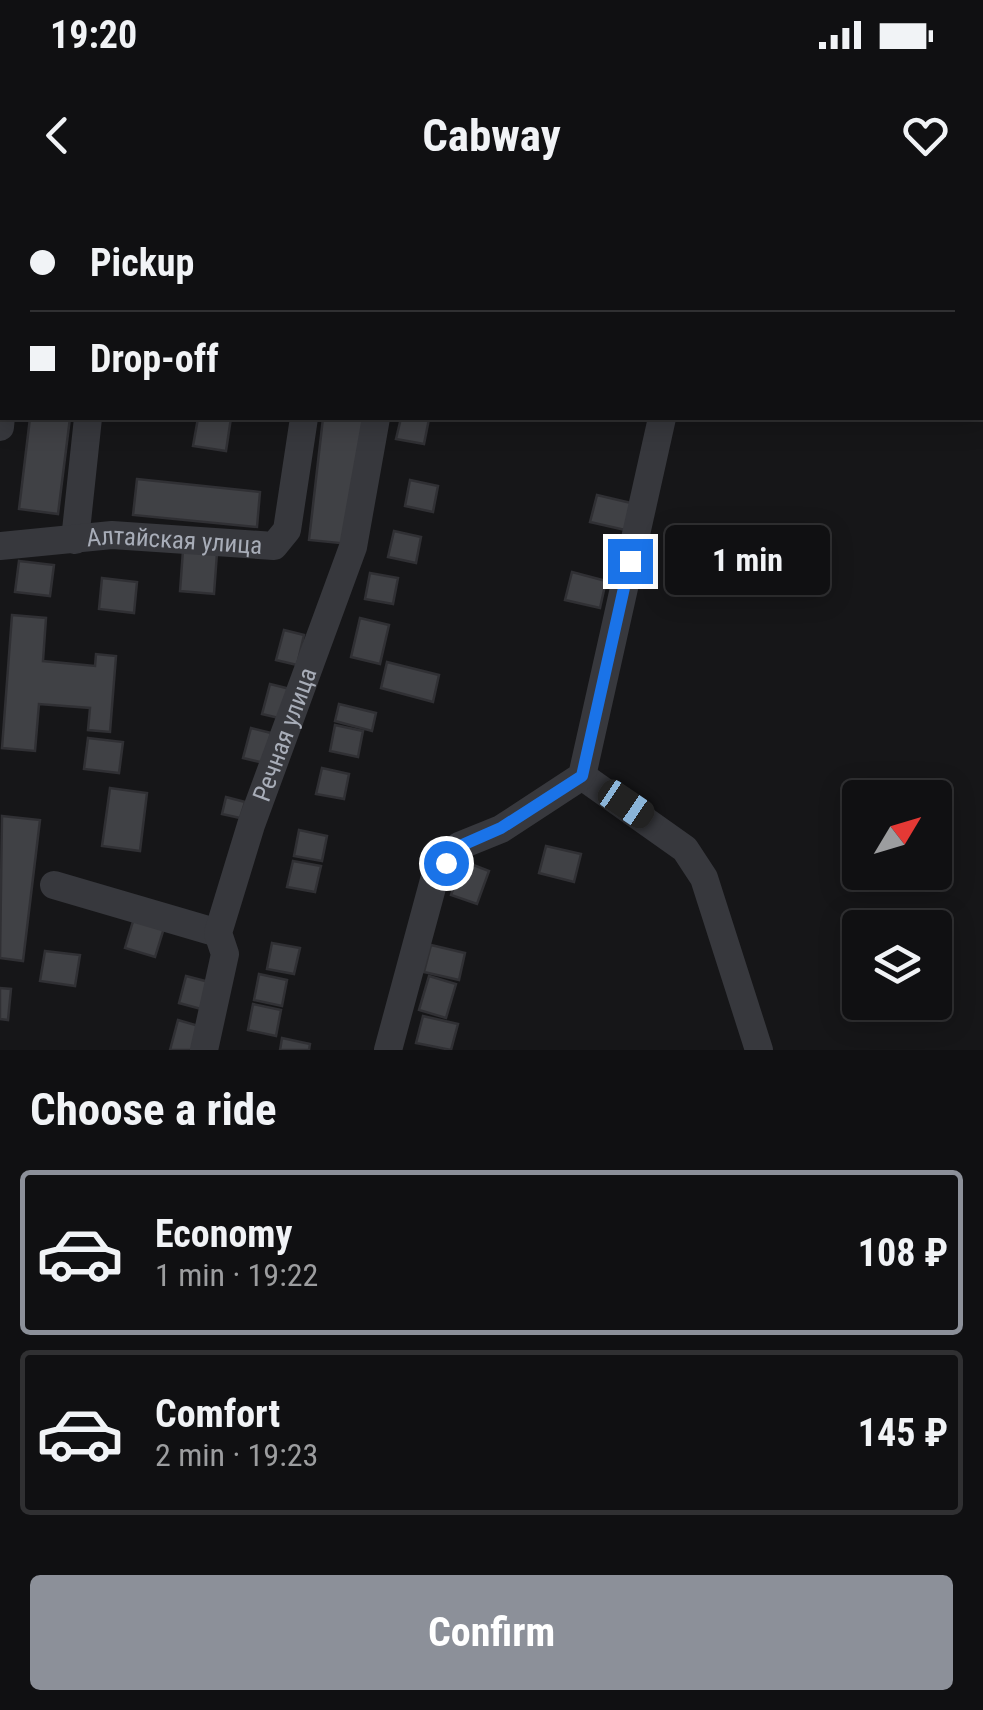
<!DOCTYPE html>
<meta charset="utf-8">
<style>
body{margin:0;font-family:"Roboto Condensed",sans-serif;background:#1e1e20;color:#f1f3f6;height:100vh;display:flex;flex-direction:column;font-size:38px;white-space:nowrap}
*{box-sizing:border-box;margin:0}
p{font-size:32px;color:#9c9d9f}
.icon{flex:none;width:55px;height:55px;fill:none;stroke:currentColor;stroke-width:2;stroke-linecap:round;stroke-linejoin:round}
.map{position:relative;height:850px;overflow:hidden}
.sheet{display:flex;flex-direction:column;background:#101012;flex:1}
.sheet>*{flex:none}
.hud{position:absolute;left:0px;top:0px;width:985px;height:220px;box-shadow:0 5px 25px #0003,0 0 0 2px #303032;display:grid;align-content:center;height:220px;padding:0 30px;background:#101012}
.needle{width:65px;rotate:52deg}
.controls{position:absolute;left:842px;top:580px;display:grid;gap:20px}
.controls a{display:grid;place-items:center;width:110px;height:110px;border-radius:10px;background:#101012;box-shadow:0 5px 25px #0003,0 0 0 2px #303032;font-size:50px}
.end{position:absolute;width:45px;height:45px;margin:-22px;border:12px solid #1a73e8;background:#fff;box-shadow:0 0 0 5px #fff}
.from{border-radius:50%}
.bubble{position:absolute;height:70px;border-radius:10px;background:#101012;box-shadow:0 5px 25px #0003,0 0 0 2px #303032;font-size:32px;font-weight:700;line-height:70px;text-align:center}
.car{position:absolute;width:30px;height:60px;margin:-30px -15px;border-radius:12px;box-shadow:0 0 8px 2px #0007;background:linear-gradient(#222 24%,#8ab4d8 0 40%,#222 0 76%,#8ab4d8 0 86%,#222 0)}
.hud b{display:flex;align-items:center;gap:35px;height:95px;font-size:38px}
.hud b+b{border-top:2px solid #303032}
.hud i{width:25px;height:25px;background:#f1f3f6}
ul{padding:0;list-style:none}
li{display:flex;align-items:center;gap:30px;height:165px;margin:0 20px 15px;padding:0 10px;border:5px solid #303032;border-radius:10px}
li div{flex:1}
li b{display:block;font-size:38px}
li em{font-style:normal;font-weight:700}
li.active{border-color:#8c9099}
li>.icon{width:90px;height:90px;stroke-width:1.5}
h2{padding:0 30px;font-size:45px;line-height:120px}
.primary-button{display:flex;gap:20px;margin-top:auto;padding:20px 30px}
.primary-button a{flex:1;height:115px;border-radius:10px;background:#8c9099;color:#fff;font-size:40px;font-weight:700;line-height:115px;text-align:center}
.status{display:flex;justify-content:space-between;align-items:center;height:70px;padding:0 50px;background:#101012;direction:ltr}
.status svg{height:28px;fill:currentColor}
header{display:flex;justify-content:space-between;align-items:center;height:130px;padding:0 30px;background:#101012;font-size:45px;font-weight:700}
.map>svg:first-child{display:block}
.building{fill:#404145;stroke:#303034;stroke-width:2.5}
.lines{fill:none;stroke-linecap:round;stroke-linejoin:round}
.minor{stroke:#37383d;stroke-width:28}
.route{stroke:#1a73e8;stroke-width:12}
.labels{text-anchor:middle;stroke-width:10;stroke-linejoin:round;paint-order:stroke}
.street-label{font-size:25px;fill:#a8adb8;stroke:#111113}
</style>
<div class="status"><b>19:20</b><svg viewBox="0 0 49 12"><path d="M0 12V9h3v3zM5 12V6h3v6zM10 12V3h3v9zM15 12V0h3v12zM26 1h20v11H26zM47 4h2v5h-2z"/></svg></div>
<header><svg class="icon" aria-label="back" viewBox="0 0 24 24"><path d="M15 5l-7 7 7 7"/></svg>Cabway<svg class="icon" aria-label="heart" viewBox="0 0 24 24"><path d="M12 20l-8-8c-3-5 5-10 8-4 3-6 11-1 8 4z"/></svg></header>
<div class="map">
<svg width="983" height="850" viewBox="0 0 983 850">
<rect width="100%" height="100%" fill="#161618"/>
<g class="building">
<path d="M30,218H70L58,314L19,309Z"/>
<path d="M198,218H231L226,251L193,246Z"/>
<path d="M323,218H364L349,344L309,340Z"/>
<path d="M401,218L429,219L424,244L396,239Z"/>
<path d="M137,279L260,292L257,327L133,315Z"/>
<path d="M410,280L438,286L433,312L405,306Z"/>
<path d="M597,295L631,303L625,330L590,322Z"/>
<path d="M394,331L421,337L416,363L388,357Z"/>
<path d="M183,350L217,353L214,394L180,391Z"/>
<path d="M19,361L54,365L50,396L15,392Z"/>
<path d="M572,372L606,381L600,408L565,400Z"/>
<path d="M370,373L398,378L393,404L365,399Z"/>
<path d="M102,378L137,382L134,413L99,409Z"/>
<path d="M12,415L46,418L43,461L95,466L96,454L116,456L110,532L88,530L90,508L39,504L35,551L2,548Z"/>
<path d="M360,418L389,425L380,464L351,457Z"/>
<path d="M284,430L304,435L297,465L276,460Z"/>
<path d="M387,462L439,475L433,502L381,488Z"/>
<path d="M270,484L290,489L283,519L262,514Z"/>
<path d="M339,504L376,513L372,531L335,521Z"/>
<path d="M335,525L363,531L358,557L330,551Z"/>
<path d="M251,528L271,533L264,563L243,558Z"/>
<path d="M88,538L123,542L119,573L84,569Z"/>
<path d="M322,568L349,574L344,599L316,594Z"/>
<path d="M110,588L147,593L140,651L102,646Z"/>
<path d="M226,597L245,602L240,618L222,614Z"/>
<path d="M2,616L40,620L23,761L0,758Z"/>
<path d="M299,630L327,636L322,661L294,656Z"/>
<path d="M546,646L581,654L574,682L539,673Z"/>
<path d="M293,661L321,666L315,692L287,687Z"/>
<path d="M463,661L489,671L477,704L451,695Z"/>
<path d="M134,718L164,728L155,757L125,748Z"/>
<path d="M272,743L300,748L294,774L267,769Z"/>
<path d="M431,745L465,753L459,780L424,772Z"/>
<path d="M45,751L80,755L75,786L40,781Z"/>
<path d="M259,774L287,780L282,806L254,800Z"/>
<path d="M186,776L209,782L201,809L179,803Z"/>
<path d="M429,776L456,784L446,818L419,810Z"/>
<path d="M0,788L11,789L8,820L0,819Z"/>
<path d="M253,804L281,810L276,836L248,830Z"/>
<path d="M423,816L458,824L451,850L416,843Z"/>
<path d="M178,820L199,826L192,850H170Z"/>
<path d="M282,838L310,844L309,850H280Z"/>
</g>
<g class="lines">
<g class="minor">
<path d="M27,2V0"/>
<path d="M328,2V0"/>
<path d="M413,2V0"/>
<path d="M0,227L2,206"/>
<path d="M75,340L88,218"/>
<path id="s1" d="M0,346L112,335L274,346L287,330L304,218"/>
<path d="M582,576L685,649L704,678L759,850"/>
<path d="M54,685L218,733"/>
<path id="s2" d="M204,850L225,754L218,733L251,625L353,347L376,218"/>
<path d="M388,850L434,680L459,646L501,629L582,576L662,218"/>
</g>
</g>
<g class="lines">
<path class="route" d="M446,663L460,646L501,628L582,576L630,361"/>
</g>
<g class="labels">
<g class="street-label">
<text dy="9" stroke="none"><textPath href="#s1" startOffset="175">Алтайская улица</textPath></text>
<text dy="9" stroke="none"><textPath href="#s2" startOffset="330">Речная улица</textPath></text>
</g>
</g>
</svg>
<div class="controls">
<a><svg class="needle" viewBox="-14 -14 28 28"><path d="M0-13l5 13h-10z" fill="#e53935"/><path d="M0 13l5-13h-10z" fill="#9c9d9f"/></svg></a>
<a><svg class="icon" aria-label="layers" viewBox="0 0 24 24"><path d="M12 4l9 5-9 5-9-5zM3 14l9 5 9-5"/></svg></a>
</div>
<i class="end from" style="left:446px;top:663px"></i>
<i class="end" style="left:630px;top:361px"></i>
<div class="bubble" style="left:665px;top:325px;width:165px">1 min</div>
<i class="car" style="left:626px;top:604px;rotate:124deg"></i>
<div class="hud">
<b><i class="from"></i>Pickup</b>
<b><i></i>Drop-off</b>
</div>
</div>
<section class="sheet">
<h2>Choose a ride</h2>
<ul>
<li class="active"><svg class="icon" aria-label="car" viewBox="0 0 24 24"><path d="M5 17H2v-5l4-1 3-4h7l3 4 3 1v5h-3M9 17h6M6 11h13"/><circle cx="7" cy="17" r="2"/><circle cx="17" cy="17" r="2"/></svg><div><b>Economy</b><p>1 min · 19:22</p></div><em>108 ₽</em></li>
<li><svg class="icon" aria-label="car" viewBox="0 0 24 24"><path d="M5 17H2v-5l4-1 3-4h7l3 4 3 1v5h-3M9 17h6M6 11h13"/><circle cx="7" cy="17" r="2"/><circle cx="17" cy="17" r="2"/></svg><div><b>Comfort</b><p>2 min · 19:23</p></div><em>145 ₽</em></li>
</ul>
<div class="primary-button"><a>Confirm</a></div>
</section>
